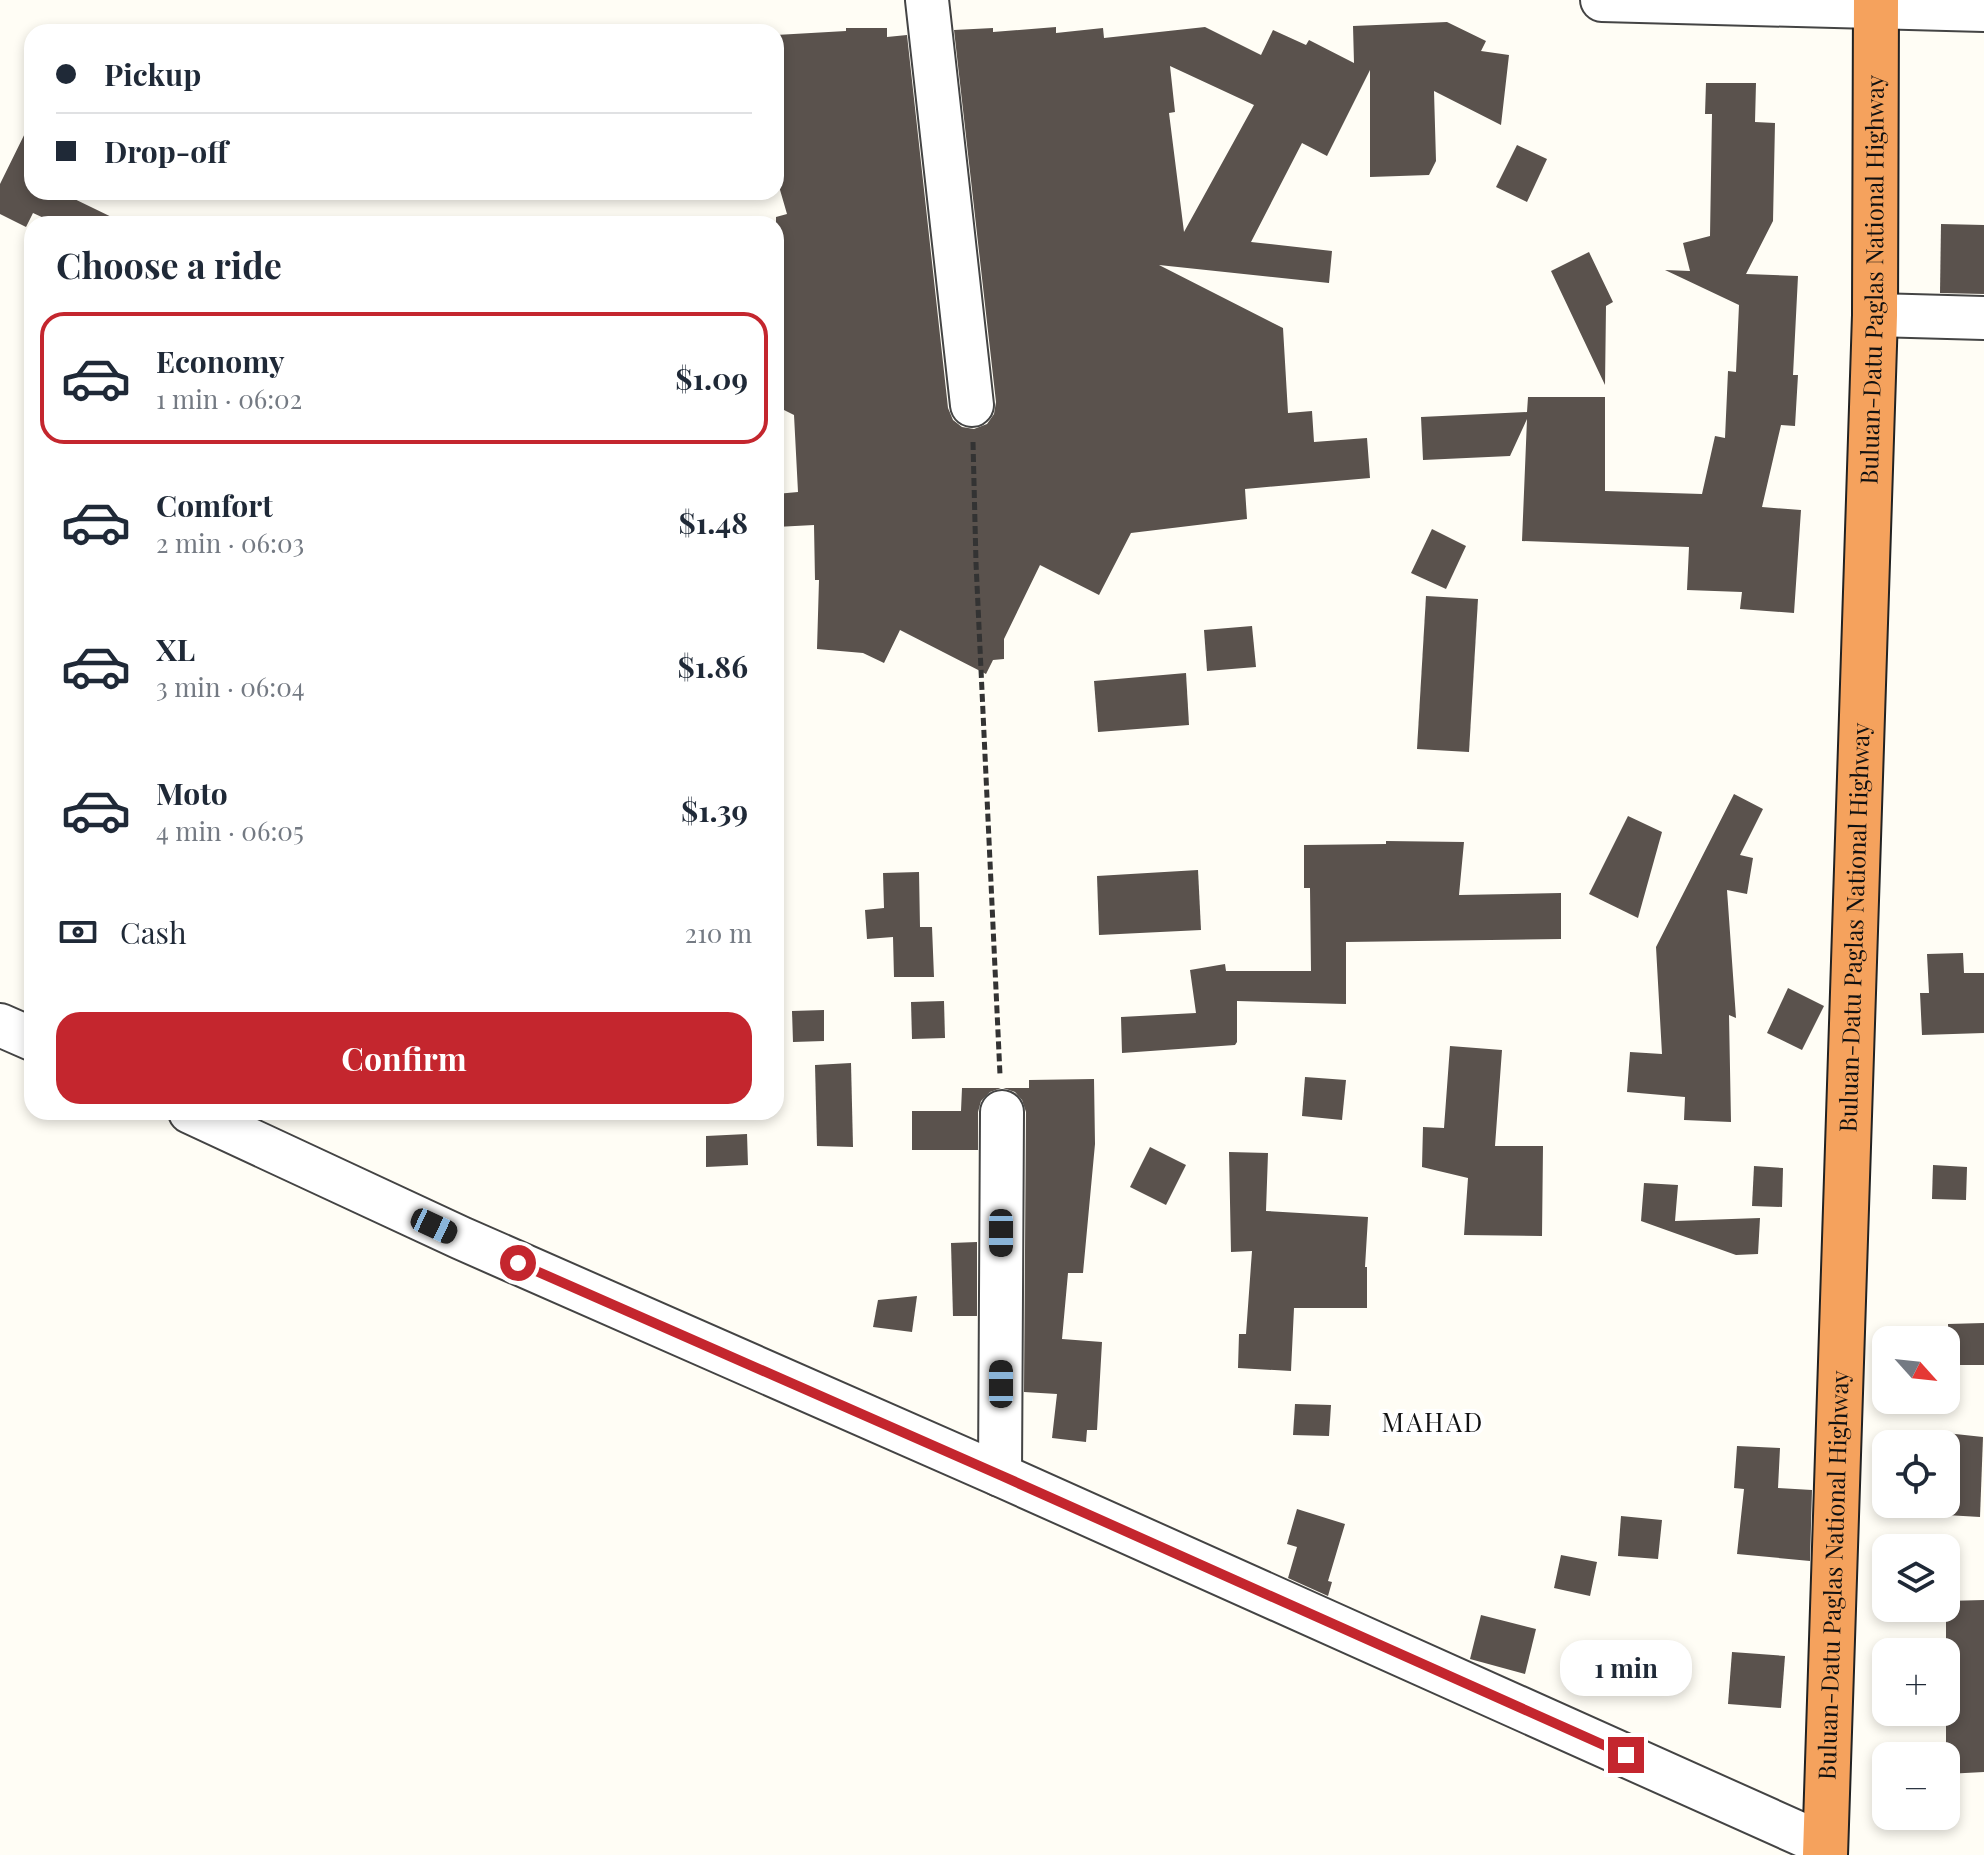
<!DOCTYPE html>
<meta charset="utf-8">
<style>
body{margin:0;font-family:"Playfair Display",serif;background:#f2f2f3;color:#1f2937;height:100vh;display:flex;flex-direction:column;font-size:30px;white-space:nowrap}
*{box-sizing:border-box;margin:0}
p{font-size:26px;color:#747a83}
.icon{flex:none;width:44px;height:44px;fill:none;stroke:currentColor;stroke-width:2;stroke-linecap:round;stroke-linejoin:round}
.map{position:relative;flex:1;overflow:hidden}
.details{position:absolute;left:24px;top:216px;width:760px;height:904px;display:flex;flex-direction:column;background:#fff;border-radius:24px;box-shadow:0 4px 12px #0003}
.details>*{flex:none}
.hud{position:absolute;left:24px;top:24px;width:760px;height:176px;border-radius:24px;box-shadow:0 4px 12px #0003;display:grid;align-content:center;height:176px;padding:0 32px;background:#fff}
.needle{width:52px;rotate:117deg}
.buttons{position:absolute;left:1872px;top:1326px;display:grid;gap:16px}
.buttons a{display:grid;place-items:center;width:88px;height:88px;border-radius:16px;background:#fff;box-shadow:0 4px 12px #0003;font-size:40px}
.end{position:absolute;width:36px;height:36px;margin:-18px;border:10px solid #c4262e;background:#fff;box-shadow:0 0 0 4px #fff}
.from{border-radius:50%}
.bubble{position:absolute;height:56px;border-radius:24px;background:#fff;box-shadow:0 4px 12px #0003;font-size:26px;font-weight:700;line-height:56px;text-align:center}
.car{position:absolute;width:24px;height:48px;margin:-24px -12px;border-radius:10px;box-shadow:0 0 6px 2px #0007;background:linear-gradient(#222 24%,#8ab4d8 0 40%,#222 0 76%,#8ab4d8 0 86%,#222 0)}
.hud b{display:flex;align-items:center;gap:28px;height:76px;font-size:30px}
.hud b+b{border-top:2px solid #e0e1e3}
.hud i{width:20px;height:20px;background:#1f2937}
ul{padding:0;list-style:none}
li{display:flex;align-items:center;gap:24px;height:132px;margin:0 16px 12px;padding:0 16px;border:4px solid transparent;border-radius:24px}
li div{flex:1}
li b{display:block;font-size:30px}
li em{font-style:normal;font-weight:700}
li.selected{border-color:#c4262e}
li>.icon{width:72px;height:72px;stroke-width:1.5}
h2{padding:0 32px;font-size:36px;line-height:96px}
.pay{display:flex;align-items:center;gap:20px;height:88px;padding:0 32px;font-size:30px}
.pay p{margin-inline-start:auto}
.action{display:flex;gap:16px;margin-top:auto;padding:16px 32px}
.action a{flex:1;height:92px;border-radius:24px;background:#c4262e;color:#fff;font-size:32px;font-weight:700;line-height:92px;text-align:center}
.map>svg:first-child{display:block}
.building{fill:#5a524d;fill-rule:evenodd}
.lines{fill:none;stroke-linecap:round;stroke-linejoin:round}
.minor-casing{stroke:#444;stroke-width:46}
.highway-casing{stroke:#222;stroke-width:48}
.path{stroke:#333;stroke-width:5;stroke-dasharray:8 4;stroke-linecap:butt}
.minor{stroke:#fff;stroke-width:42}
.highway{stroke:#f5a25d;stroke-width:44}
.route{stroke:#c4262e;stroke-width:10}
.labels{text-anchor:middle;stroke-width:8;stroke-linejoin:round;paint-order:stroke}
.street-label{font-size:24px;fill:#111;stroke:#fff}
.neighbourhood-label{font-size:26px;letter-spacing:2px;fill:#111;stroke:#fff}
</style>
<div class="map">
<svg width="1984" height="1855" viewBox="0 0 1984 1855">
<rect width="100%" height="100%" fill="#fffdf5"/>
<g class="building">
<path d="M1447,22L1486,41L1481,51L1509,55L1501,125L1434,91L1436,161L1429,175L1370,177V70L1327,156L1302,143L1251,242L1332,251L1329,283L1159,265L1283,328L1288,413L1312,411L1314,442L1367,438L1370,478L1245,489L1247,519L1131,533L1099,595L1040,565L1004,639V659L993,660L986,674L900,630L884,663L863,653L817,649L819,580H815L814,525L776,527V494L798,492L794,415L776,406V217L787,214L776,176L784,175L781,80H776V35L846,31V28H887V37L907,35L948,408L953,420L962,427L974,429L987,424L994,414L996,402L954,30L993,28V32L1056,27V33L1103,28L1104,38L1205,27L1261,55L1273,30L1306,45L1309,40L1354,63L1353,26ZM1170,66L1254,105L1184,232L1169,113L1175,112Z"/>
<path d="M1706,83H1756L1755,122L1775,123L1773,221L1746,274L1798,276L1793,375H1798L1795,426L1781,425L1762,507L1801,510L1794,613L1740,609L1742,592L1687,590L1689,547L1522,541L1527,419L1510,456L1423,460L1421,417L1527,412L1528,397H1605V491L1702,494L1715,436L1725,438L1728,371L1736,372L1739,305L1665,270L1690,271L1683,243L1710,236L1712,114H1705Z"/>
<path d="M32,119V192H60L126,224H57L33,213L26,227L0,214V184Z"/>
<path d="M1517,145L1547,159L1527,202L1496,187Z"/>
<path d="M1941,224L1984,225V294L1940,293Z"/>
<path d="M1589,252L1613,302L1606,306L1605,385L1551,271Z"/>
<path d="M1432,529L1466,546L1446,589L1411,573Z"/>
<path d="M1426,596L1478,599L1469,752L1417,749Z"/>
<path d="M1252,626L1256,667L1207,671L1204,630Z"/>
<path d="M1186,673L1189,725L1098,732L1094,681Z"/>
<path d="M1734,794L1763,809L1740,855L1753,858L1747,894L1727,890L1736,1018L1729,1015L1731,1122L1684,1120L1685,1097L1627,1092L1630,1052L1662,1054L1656,947Z"/>
<path d="M1628,816L1662,832L1638,918L1589,894Z"/>
<path d="M1386,841L1464,842L1459,895L1561,893V939L1346,942V1004L1237,1001V1042L1235,1045L1122,1053L1121,1017L1196,1013L1190,970L1225,964L1226,971H1311L1310,888H1304V845L1386,844Z"/>
<path d="M1198,870L1201,930L1099,935L1097,876Z"/>
<path d="M919,872L920,927H932L934,977H894L893,937L867,939L865,910L884,908L883,873Z"/>
<path d="M1963,953L1964,973H1984V1033L1922,1035L1920,993H1929L1927,954Z"/>
<path d="M1788,988L1824,1006L1802,1050L1767,1033Z"/>
<path d="M944,1001L945,1038L912,1039L911,1002Z"/>
<path d="M824,1010V1041L793,1042L792,1011Z"/>
<path d="M1450,1046L1502,1050L1495,1146H1543L1542,1236L1464,1235L1468,1178L1422,1167L1423,1127L1444,1128Z"/>
<path d="M851,1063L853,1147L817,1146L815,1065Z"/>
<path d="M1305,1077L1346,1080L1342,1120L1302,1116Z"/>
<path d="M1094,1079L1095,1144L1083,1273H1068L1062,1339L1102,1342L1097,1430H1087L1086,1442L1052,1438L1057,1394L1024,1392L1026,1112L1022,1100L1015,1092L1003,1088H1029V1080Z"/>
<path d="M962,1088H1001L990,1092L981,1101L978,1112V1150H912V1111H961Z"/>
<path d="M747,1134L748,1165L706,1167V1136Z"/>
<path d="M1150,1147L1186,1165L1166,1205L1130,1187Z"/>
<path d="M1229,1152L1268,1153L1266,1211L1368,1217L1365,1267H1367V1308H1294L1291,1371L1238,1368L1239,1334H1246L1252,1251L1231,1252Z"/>
<path d="M1933,1165L1967,1167L1966,1200L1932,1199Z"/>
<path d="M1754,1166L1783,1168L1782,1207L1752,1206Z"/>
<path d="M1644,1183L1678,1185L1675,1221L1760,1218L1758,1254L1736,1255L1641,1221Z"/>
<path d="M977,1242V1316H953L951,1243Z"/>
<path d="M917,1296L912,1332L873,1327L878,1300Z"/>
<path d="M1984,1323V1365H1949L1948,1324Z"/>
<path d="M1295,1404L1331,1405L1329,1436L1293,1435Z"/>
<path d="M1946,1433L1983,1437L1980,1517L1946,1515Z"/>
<path d="M1737,1446L1780,1448L1778,1488L1812,1490L1810,1561L1737,1554L1744,1489L1734,1488Z"/>
<path d="M1297,1509L1345,1524L1328,1581L1332,1582L1328,1596L1288,1578L1297,1547L1287,1544Z"/>
<path d="M1621,1516L1662,1520L1658,1559L1618,1556Z"/>
<path d="M1561,1555L1597,1562L1590,1596L1554,1588Z"/>
<path d="M1984,1600V1772L1946,1774V1601Z"/>
<path d="M1481,1615L1536,1629L1525,1674L1470,1659Z"/>
<path d="M1732,1652L1785,1656L1781,1708L1728,1704Z"/>
</g>
<g class="lines">
<defs>
<g id="minor">
<path d="M927,0L972,405"/>
<path d="M1602,0L1984,10"/>
<path d="M1875,315L1984,318"/>
<path d="M0,1025L32,1039"/>
<path d="M190,1112L461,1238L1000,1475L1825,1845"/>
<path d="M1000,1475L1002,1112"/>
</g>
<g id="highway">
<path id="s1" d="M1825,1855L1875,315L1876,0"/>
</g>
</defs>
<use href="#minor" class="minor-casing"/>
<use href="#highway" class="highway-casing"/>
<path class="path" d="M973,442L976,563L1000,1075"/>
<use href="#minor" class="minor"/>
<use href="#highway" class="highway"/>
</g>
<g class="lines">
<path class="route" d="M518,1263L1000,1475L1626,1755"/>
</g>
<g class="labels">
<g class="street-label">
<text dy="8" stroke="none"><textPath href="#s1" startOffset="1576">Buluan-Datu Paglas National Highway</textPath></text>
<text dy="8" stroke="none"><textPath href="#s1" startOffset="928">Buluan-Datu Paglas National Highway</textPath></text>
<text dy="8" stroke="none"><textPath href="#s1" startOffset="280">Buluan-Datu Paglas National Highway</textPath></text>
</g>
<g class="neighbourhood-label">
<text x="1433" y="1432">MAHAD</text>
</g>
</g>
</svg>
<div class="buttons">
<a><svg class="needle" viewBox="-14 -14 28 28"><path d="M0-13l5 13h-10z" fill="#e53935"/><path d="M0 13l5-13h-10z" fill="#747a83"/></svg></a>
<a><svg class="icon" aria-label="locate" viewBox="0 0 24 24"><circle cx="12" cy="12" r="6"/><path d="M12 2v4M12 18v4M2 12h4M18 12h4"/></svg></a>
<a><svg class="icon" aria-label="layers" viewBox="0 0 24 24"><path d="M12 4l9 5-9 5-9-5zM3 14l9 5 9-5"/></svg></a>
<a>+</a>
<a>−</a>
</div>
<i class="end from" style="left:518px;top:1263px"></i>
<i class="end" style="left:1626px;top:1755px"></i>
<div class="bubble" style="left:1560px;top:1640px;width:132px">1 min</div>
<i class="car" style="left:434px;top:1226px;rotate:115deg"></i>
<i class="car" style="left:1001px;top:1233px;rotate:180deg"></i>
<i class="car" style="left:1001px;top:1384px;rotate:0deg"></i>
<div class="hud">
<b><i class="from"></i>Pickup</b>
<b><i></i>Drop-off</b>
</div>
<section class="details">
<h2>Choose a ride</h2>
<ul>
<li class="selected"><svg class="icon" aria-label="car" viewBox="0 0 24 24"><path d="M5 17H2v-5l4-1 3-4h7l3 4 3 1v5h-3M9 17h6M6 11h13"/><circle cx="7" cy="17" r="2"/><circle cx="17" cy="17" r="2"/></svg><div><b>Economy</b><p>1 min · 06:02</p></div><em>$1.09</em></li>
<li><svg class="icon" aria-label="car" viewBox="0 0 24 24"><path d="M5 17H2v-5l4-1 3-4h7l3 4 3 1v5h-3M9 17h6M6 11h13"/><circle cx="7" cy="17" r="2"/><circle cx="17" cy="17" r="2"/></svg><div><b>Comfort</b><p>2 min · 06:03</p></div><em>$1.48</em></li>
<li><svg class="icon" aria-label="car" viewBox="0 0 24 24"><path d="M5 17H2v-5l4-1 3-4h7l3 4 3 1v5h-3M9 17h6M6 11h13"/><circle cx="7" cy="17" r="2"/><circle cx="17" cy="17" r="2"/></svg><div><b>XL</b><p>3 min · 06:04</p></div><em>$1.86</em></li>
<li><svg class="icon" aria-label="car" viewBox="0 0 24 24"><path d="M5 17H2v-5l4-1 3-4h7l3 4 3 1v5h-3M9 17h6M6 11h13"/><circle cx="7" cy="17" r="2"/><circle cx="17" cy="17" r="2"/></svg><div><b>Moto</b><p>4 min · 06:05</p></div><em>$1.39</em></li>
</ul>
<div class="pay"><svg class="icon" aria-label="cash" viewBox="0 0 24 24"><path d="M3 7h18v10H3z"/><circle cx="12" cy="12" r="2"/></svg>Cash<p>210 m</p></div>
<div class="action"><a>Confirm</a></div>
</section>
</div>
